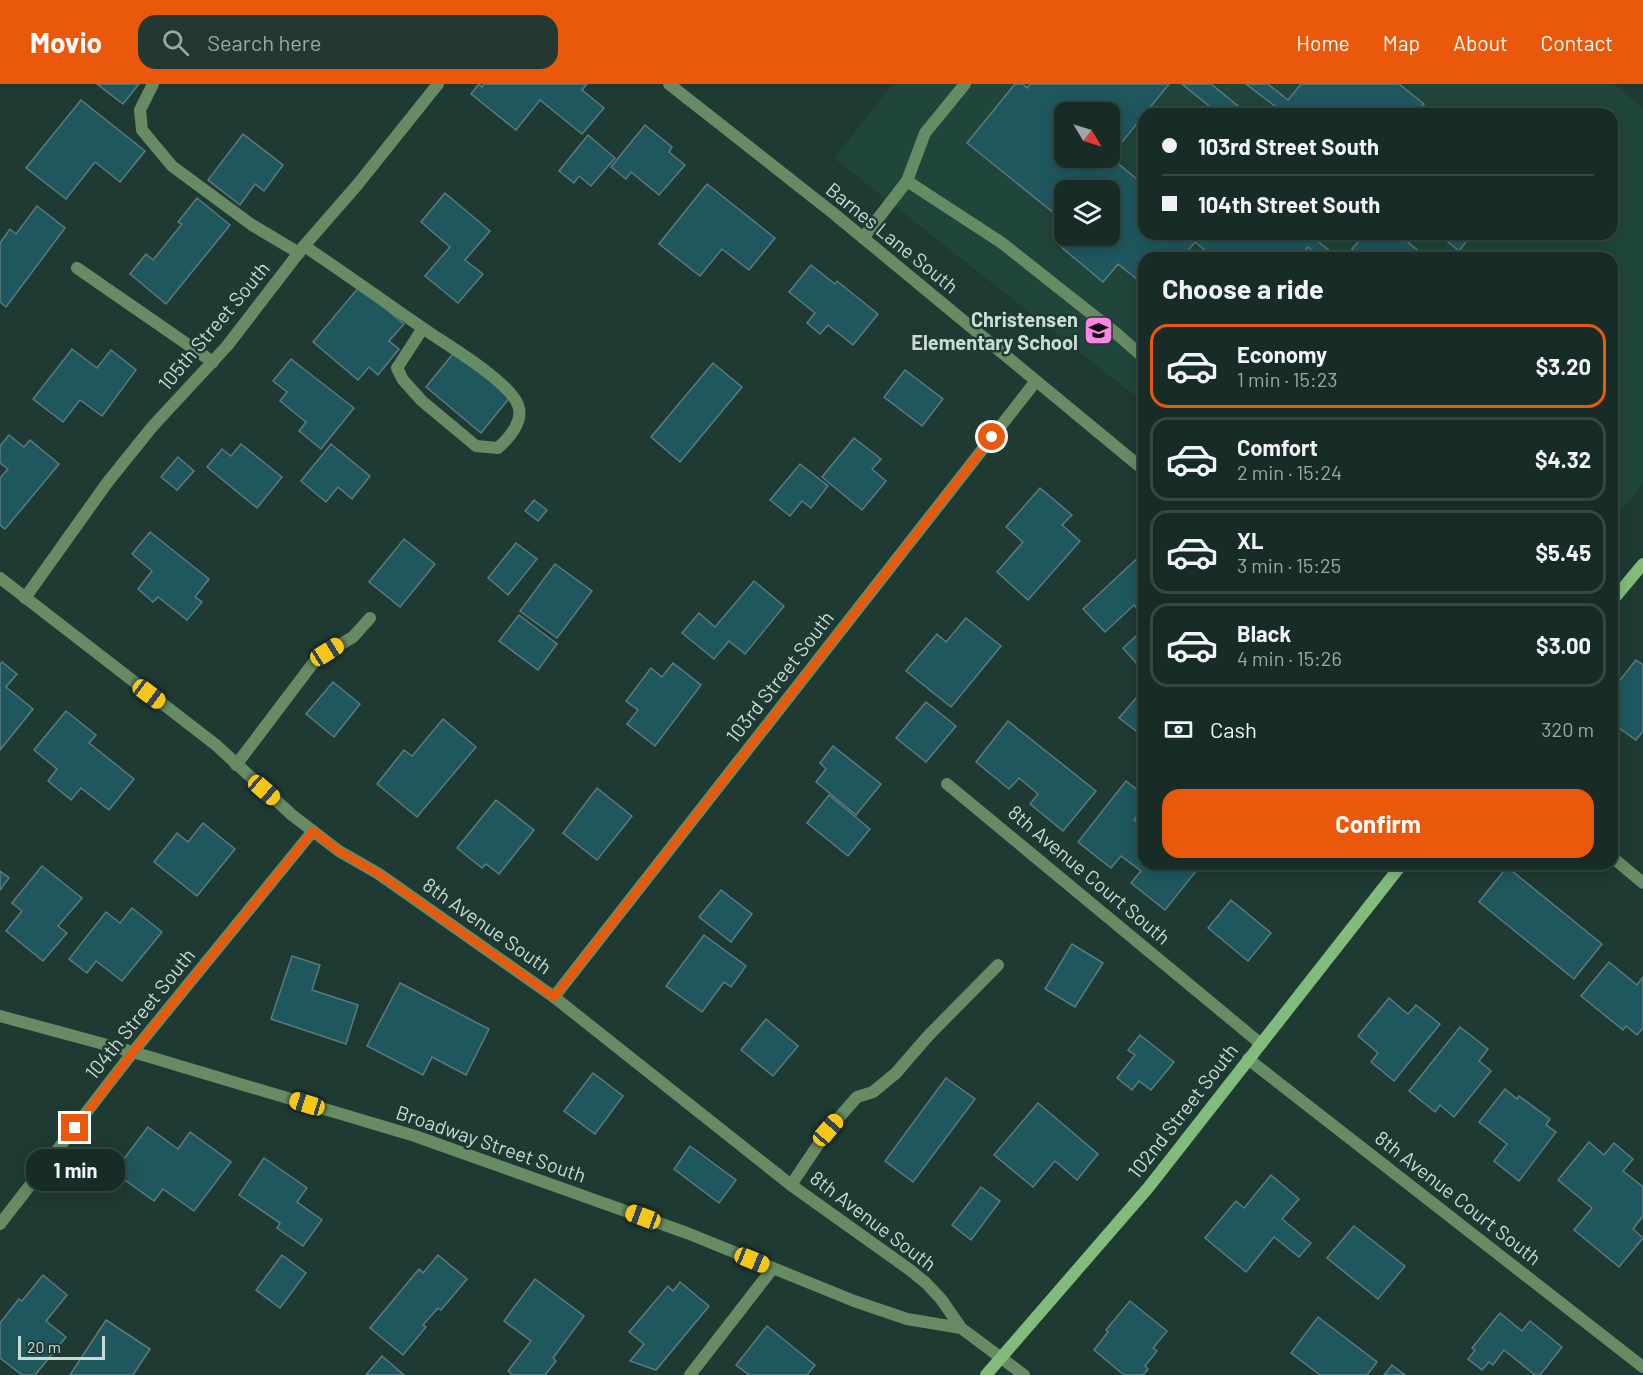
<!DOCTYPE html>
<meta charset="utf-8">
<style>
body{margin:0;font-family:Barlow,sans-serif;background:#243832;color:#f1f3f6;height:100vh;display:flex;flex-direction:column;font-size:22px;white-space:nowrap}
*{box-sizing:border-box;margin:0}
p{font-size:20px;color:#9ea7a7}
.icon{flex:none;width:33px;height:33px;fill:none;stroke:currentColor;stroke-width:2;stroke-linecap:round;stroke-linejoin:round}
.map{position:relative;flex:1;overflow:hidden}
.sheet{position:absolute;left:1138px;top:168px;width:480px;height:618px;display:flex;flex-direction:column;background:#172c26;border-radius:18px;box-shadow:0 3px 15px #0003,0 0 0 2px #364843}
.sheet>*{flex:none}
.top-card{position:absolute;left:1138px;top:24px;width:480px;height:132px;border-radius:18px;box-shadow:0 3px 15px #0003,0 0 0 2px #364843;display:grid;align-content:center;height:132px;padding:0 24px;background:#172c26}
.needle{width:39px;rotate:128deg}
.controls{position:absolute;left:1054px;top:18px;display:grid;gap:12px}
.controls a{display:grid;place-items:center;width:66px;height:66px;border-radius:12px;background:#172c26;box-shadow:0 3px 15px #0003,0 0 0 2px #364843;font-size:30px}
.scale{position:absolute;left:18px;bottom:15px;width:87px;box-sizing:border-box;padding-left:6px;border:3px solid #cadad5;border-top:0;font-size:16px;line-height:21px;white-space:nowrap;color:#cadad5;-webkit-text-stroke:4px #1f3a33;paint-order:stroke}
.end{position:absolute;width:27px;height:27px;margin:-14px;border:8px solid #ea580c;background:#fff;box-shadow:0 0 0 3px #fff}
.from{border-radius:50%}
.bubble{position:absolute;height:42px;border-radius:18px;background:#172c26;box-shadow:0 3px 15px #0003,0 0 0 2px #364843;font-size:20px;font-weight:700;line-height:42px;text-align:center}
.car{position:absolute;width:18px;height:36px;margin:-18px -9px;border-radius:8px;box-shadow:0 0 4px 2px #0007;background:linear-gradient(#f5c518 24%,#345 0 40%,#f5c518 0 76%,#345 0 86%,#f5c518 0)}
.top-card b{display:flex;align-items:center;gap:21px;height:57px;font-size:22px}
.top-card b+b{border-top:2px solid #364843}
.top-card i{width:15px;height:15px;background:#f1f3f6}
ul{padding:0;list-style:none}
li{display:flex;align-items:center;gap:18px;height:84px;margin:0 12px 9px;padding:0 12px;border:3px solid #364843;border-radius:18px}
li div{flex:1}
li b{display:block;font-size:22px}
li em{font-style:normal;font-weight:700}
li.active{border-color:#ea580c}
li>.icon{width:54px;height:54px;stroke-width:1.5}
h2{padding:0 24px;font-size:27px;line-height:72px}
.pay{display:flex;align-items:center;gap:15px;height:66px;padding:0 24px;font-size:22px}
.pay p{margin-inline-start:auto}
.primary-button{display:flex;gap:12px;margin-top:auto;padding:12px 24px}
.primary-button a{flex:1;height:69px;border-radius:18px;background:#ea580c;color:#fff;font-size:24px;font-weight:700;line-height:69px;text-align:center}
header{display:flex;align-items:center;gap:36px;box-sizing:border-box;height:84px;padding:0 30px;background:#ea580c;color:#fff}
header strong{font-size:28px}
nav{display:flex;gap:33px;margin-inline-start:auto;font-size:21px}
.search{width:420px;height:54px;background:#243832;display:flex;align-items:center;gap:15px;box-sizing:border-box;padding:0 21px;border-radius:18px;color:#9ea7a7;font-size:22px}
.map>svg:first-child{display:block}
.built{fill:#20453b;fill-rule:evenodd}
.building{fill:#1f575e;stroke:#5c7b7f;stroke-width:1.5}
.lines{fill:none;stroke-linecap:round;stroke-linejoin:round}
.lane{stroke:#678b63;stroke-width:12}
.street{stroke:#678b63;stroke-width:12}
.secondary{stroke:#82bc7c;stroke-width:12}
.route{stroke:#ea580c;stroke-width:8}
.labels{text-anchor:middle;stroke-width:5;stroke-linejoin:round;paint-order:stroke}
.street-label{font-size:20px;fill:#cadad5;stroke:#1f3a33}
.poi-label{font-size:20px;font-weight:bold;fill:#cadad5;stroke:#1f3a33;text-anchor:end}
</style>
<header>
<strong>Movio</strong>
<div class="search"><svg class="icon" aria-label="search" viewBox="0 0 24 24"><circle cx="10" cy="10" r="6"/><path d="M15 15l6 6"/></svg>Search here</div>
<nav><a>Home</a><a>Map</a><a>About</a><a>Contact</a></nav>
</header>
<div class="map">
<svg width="1643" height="1291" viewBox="0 0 1643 1291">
<rect width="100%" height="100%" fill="#1f3a33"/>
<path class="built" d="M893,0H1613L1643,24V400L1613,437L1612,174H1144V319L834,74ZM1065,28H1110V74H1065ZM1144,30H1612V150H1144ZM1065,106H1110V152H1065Z"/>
<g class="building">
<path d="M97,0H139L123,20Z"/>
<path d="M479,0L482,3L484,0H587L582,6L604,24L582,50L540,16L516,46L471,10Z"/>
<path d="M1015,0H1023L1027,4L1030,0H1169L1110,73V28H1065V74L1110,73L1144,101V150H1319L1315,155L1339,174H1321L1308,163L1299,174H1212L1213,173L1195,158L1182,174H1144V201L1118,180L1103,198L1061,163L1071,152H1110V106H1065V138L967,59Z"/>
<path d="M1182,0H1211L1248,30H1219Z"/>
<path d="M1246,0H1268L1288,16L1301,0H1399L1424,20L1416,30H1277L1280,26Z"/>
<path d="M81,16L145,67L120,98L95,78L66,115L26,84Z"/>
<path d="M645,41L672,63L669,68L685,81L659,111L631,88L626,95L611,83Z"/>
<path d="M243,50L283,81L264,107L255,100L240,121L208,96Z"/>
<path d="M588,51L615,74L591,102L579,92L574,99L559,87Z"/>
<path d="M707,100L775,154L749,186L722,165L700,192L659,160Z"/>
<path d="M445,109L490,147L465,176L483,190L458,219L425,192L450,163L421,138Z"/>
<path d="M197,114L230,141L166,220L130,190L146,170L153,176L182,140L178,138Z"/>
<path d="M37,122L65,144L6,223L0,218V159L10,145L16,150Z"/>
<path d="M1365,150H1398L1427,174H1363L1352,165Z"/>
<path d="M1438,150H1472L1459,167Z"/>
<path d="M811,181L835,200L837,197L878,230L853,261L828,241L820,250L807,239L815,229L789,208Z"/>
<path d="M359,203L404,240L389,257L399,265L378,291L369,283L358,296L313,258Z"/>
<path d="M72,265L97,284L111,266L136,286L102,332L80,316L63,338L33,315Z"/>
<path d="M456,266L511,312L481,349L426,303Z"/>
<path d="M291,275L354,324L321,365L299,347L306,338L280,317L287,308L273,297Z"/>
<path d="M713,279L742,303L680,378L651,353Z"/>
<path d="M905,286L943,315L922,342L884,313Z"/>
<path d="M9,351L24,363L30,356L59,380L5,445L0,441V394L8,385L0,379V362Z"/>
<path d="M854,354L881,375L872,385L886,397L862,426L822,393Z"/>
<path d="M241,360L282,393L257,424L207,383L222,365L231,372Z"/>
<path d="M331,360L370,392L352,415L338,403L326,418L301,397Z"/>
<path d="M178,373L194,387L177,406L161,393Z"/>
<path d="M800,380L828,402L811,424L802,417L790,432L770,416Z"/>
<path d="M1040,404L1072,431L1062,441L1080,457L1028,516L997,488L1023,458L1006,443Z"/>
<path d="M534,416L547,426L538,437L525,427Z"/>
<path d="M150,448L209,495L195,513L202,518L187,536L158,513L153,518L138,505L152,487L132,470Z"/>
<path d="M404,455L435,480L400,523L369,498Z"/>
<path d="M516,459L537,475L508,511L488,494Z"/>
<path d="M1144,468V533L1134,521L1105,548L1083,525Z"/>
<path d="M555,480L592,507L557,554L520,527Z"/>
<path d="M754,497L784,522L745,570L729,557L714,575L682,549L699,529L715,543Z"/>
<path d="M519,531L557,560L538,586L499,557Z"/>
<path d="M966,534L1001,562L951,623L906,587L937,550L946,558Z"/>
<path d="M1144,545V588L1123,564Z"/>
<path d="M1636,576L1643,581V647L1636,656L1612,639V606Z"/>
<path d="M2,578L17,590L6,603L33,625L0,666V580Z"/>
<path d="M673,579L701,601L655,662L627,640L638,626L626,617L651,584L662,593Z"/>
<path d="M333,598L360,620L334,653L306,630Z"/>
<path d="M1142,607L1144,609V645L1140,650L1119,634Z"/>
<path d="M926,618L956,642L926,678L896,654Z"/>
<path d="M66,627L96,651L89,659L134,695L109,726L81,704L71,716L48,697L57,685L34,666Z"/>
<path d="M443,635L476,663L417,733L377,700L404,666L412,672Z"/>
<path d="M1008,637L1096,707L1063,747L1030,720L1038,710L1019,694L1009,705L976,678Z"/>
<path d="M833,662L881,700L856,731L816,698L826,685L820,679Z"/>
<path d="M1126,697L1144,711V723L1134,736L1144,745V780H1189L1197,786L1165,826L1131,799L1141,787L1121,772L1111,784L1078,758Z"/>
<path d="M597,704L632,732L597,776L563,749Z"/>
<path d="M829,711L870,745L848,772L807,739Z"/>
<path d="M496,716L534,746L499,790L486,780L482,784L457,764Z"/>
<path d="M203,739L235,765L197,812L154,778L177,749L188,758Z"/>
<path d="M42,782L82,814L58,842L67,849L43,877L6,847L22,827L12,819Z"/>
<path d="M1507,783L1602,860L1574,895L1479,818Z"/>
<path d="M0,787L9,794L0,806Z"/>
<path d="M721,806L752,830L731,858L699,833Z"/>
<path d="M1231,816L1271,849L1248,877L1208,844Z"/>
<path d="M132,824L162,848L122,897L96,877L87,889L69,875L106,828L120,839Z"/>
<path d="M704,851L746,882L731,903L724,898L702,928L666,902Z"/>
<path d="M1072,860L1103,879L1075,923L1045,905Z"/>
<path d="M292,872L320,881L312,906L358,921L346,960L271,935Z"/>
<path d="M1609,878L1637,901L1643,893V944L1637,951L1626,942L1623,946L1581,912Z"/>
<path d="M400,899L489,945L466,991L432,973L423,991L367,962Z"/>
<path d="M1389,914L1408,930L1416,921L1440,940L1394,997L1371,978L1378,969L1358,952Z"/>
<path d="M766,935L798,962L773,992L741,966Z"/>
<path d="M1460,943L1488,965L1479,977L1491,987L1454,1033L1440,1021L1435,1028L1409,1007Z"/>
<path d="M1140,951L1174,978L1151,1006L1139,997L1132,1006L1117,994L1135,971L1128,966Z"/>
<path d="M593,989L623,1012L595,1050L564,1027Z"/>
<path d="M946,994L975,1015L913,1098L885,1077Z"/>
<path d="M1505,1005L1517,1015L1519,1012L1550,1035L1546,1041L1556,1048L1519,1097L1494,1077L1507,1060L1479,1038Z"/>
<path d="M1038,1019L1098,1070L1077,1096L1055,1077L1033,1103L994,1071Z"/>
<path d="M148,1043L178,1065L190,1048L231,1078L194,1127L163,1105L154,1117L114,1088Z"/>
<path d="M1589,1058L1604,1071L1614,1059L1633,1075L1623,1087L1643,1103V1132L1633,1145L1643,1154L1619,1183L1574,1146L1592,1124L1558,1096Z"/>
<path d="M690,1062L736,1096L719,1119L674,1085Z"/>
<path d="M264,1074L307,1104L297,1118L322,1136L303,1162L277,1144L280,1139L239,1111Z"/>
<path d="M1271,1091L1299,1115L1282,1135L1311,1159L1299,1173L1274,1153L1246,1188L1205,1154L1236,1117L1244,1124Z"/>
<path d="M981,1103L1000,1117L971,1156L952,1141Z"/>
<path d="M1354,1142L1405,1182L1378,1215L1327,1174Z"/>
<path d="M282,1171L306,1189L280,1224L256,1206Z"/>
<path d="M438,1171L467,1195L441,1226L438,1224L423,1241L426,1243L403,1271L370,1244L419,1185L423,1189Z"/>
<path d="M43,1191L67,1211L46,1237L66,1253L35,1291H22L0,1274V1239L19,1215L22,1217Z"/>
<path d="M535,1195L584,1232L553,1274L556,1277L545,1291H513L508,1287L531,1257L504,1237Z"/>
<path d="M680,1198L709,1222L656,1286L630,1277L644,1260L629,1248L668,1202L673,1207Z"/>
<path d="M1130,1217L1167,1247L1153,1264L1157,1267L1145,1282L1148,1285L1143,1291H1124L1094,1266L1108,1248L1106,1246Z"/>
<path d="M1500,1229L1522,1247L1530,1237L1562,1263L1540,1291H1535L1504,1266L1493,1281L1489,1278L1482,1286L1468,1275L1475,1266L1472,1264Z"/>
<path d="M1318,1233L1377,1278L1367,1291H1320L1291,1269Z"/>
<path d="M106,1236L150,1265L133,1291H70Z"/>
<path d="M767,1242L815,1281L807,1291H749L736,1281Z"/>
<path d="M382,1272L404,1291H366Z"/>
<path d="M1392,1281L1405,1291H1384Z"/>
</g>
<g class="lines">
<g class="lane">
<path d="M153,0L140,26L142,46L172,82L252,141L299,169"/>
<path d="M907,97L925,49L965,0"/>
<path d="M863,154L907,97L1002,159L1117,250L1144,274"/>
<path d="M304,162C348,191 390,222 433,251C454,265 510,299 518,321C524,337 509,354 498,364L476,362L422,317L403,296L397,284L423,244"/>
<path d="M77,184L213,278"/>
<path d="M236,681L317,574L353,553L370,534"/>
<path d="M791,1101L828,1046L857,1013L873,1008L896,989L928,952L998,881"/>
<path d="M690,1291L773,1184"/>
</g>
<g class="street">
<path d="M669,0L833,129L1144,386"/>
<path d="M0,494L216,661L292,731L339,767L379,790L554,913L791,1101L910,1186L926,1199L941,1215L961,1244L1024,1291"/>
<path d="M25,514L107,399L152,343L227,262L304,162L358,100L438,0"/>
<path d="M947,700L1261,960"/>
<path d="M1612,773L1643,799"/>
<path d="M554,913L1036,297"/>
<path d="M0,932L133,968L415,1052L687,1149L854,1217L907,1235L961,1244"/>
<path d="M1248,975L1643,1283"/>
<path d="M0,1140L133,968L313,747"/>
</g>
<g class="secondary">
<path d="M1612,517L1643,480"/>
<path d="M986,1291L1148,1104L1402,780"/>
</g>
</g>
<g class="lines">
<path class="route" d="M75,1044L133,968L313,747L339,767L379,790L554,913L992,353"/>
</g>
<defs>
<symbol id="school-square" viewBox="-11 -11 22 22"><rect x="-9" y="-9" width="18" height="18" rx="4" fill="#fc86e4" stroke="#1f3a33"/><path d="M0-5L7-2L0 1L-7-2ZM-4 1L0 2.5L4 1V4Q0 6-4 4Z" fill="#111"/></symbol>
</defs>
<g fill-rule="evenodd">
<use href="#school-square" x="1082" y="230" width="33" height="33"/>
</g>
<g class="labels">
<g class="street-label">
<text transform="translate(892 154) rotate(39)" y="7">Barnes Lane South</text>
<text transform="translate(214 242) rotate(-50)" y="7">105th Street South</text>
<text transform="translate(780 593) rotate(-52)" y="7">103rd Street South</text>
<text transform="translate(1089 791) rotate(40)" y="7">8th Avenue Court South</text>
<text transform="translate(487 842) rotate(35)" y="7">8th Avenue South</text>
<text transform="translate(140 930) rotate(-51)" y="7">104th Street South</text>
<text transform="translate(1183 1027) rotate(-52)" y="7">102nd Street South</text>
<text transform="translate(491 1060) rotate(19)" y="7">Broadway Street South</text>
<text transform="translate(1458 1114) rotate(38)" y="7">8th Avenue Court South</text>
<text transform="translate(873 1137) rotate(37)" y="7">8th Avenue South</text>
</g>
<g class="poi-label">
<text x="1078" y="243">Christensen<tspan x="1078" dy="23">Elementary School</tspan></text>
</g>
</g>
</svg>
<div class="controls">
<a><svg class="needle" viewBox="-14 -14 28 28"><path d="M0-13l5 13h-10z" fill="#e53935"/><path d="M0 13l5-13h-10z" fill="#9ea7a7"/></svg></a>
<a><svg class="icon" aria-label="layers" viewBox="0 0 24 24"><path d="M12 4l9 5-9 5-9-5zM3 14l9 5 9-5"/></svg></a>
</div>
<div class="scale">20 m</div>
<i class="end from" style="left:992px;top:353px"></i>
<i class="end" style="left:75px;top:1044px"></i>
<div class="bubble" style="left:26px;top:1065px;width:99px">1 min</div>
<i class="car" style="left:327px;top:568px;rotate:58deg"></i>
<i class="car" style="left:149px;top:610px;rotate:127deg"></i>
<i class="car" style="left:264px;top:706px;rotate:131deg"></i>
<i class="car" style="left:307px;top:1020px;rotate:287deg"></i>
<i class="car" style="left:828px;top:1046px;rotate:41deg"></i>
<i class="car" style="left:643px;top:1133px;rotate:290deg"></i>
<i class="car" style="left:752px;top:1176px;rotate:112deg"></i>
<div class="top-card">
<b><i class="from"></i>103rd Street South</b>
<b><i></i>104th Street South</b>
</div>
<section class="sheet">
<h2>Choose a ride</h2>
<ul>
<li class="active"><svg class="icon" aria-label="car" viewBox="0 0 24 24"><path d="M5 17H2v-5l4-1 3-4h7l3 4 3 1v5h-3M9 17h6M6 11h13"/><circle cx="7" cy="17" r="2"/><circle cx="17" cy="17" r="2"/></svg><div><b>Economy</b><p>1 min · 15:23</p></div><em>$3.20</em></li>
<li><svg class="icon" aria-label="car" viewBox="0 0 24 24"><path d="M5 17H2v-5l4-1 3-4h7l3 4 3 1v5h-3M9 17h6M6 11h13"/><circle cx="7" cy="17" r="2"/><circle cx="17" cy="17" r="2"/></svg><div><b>Comfort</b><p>2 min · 15:24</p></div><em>$4.32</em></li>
<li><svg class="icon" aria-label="car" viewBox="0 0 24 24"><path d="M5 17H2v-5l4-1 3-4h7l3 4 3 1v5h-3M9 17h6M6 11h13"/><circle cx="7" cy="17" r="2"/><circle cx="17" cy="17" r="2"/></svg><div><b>XL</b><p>3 min · 15:25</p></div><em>$5.45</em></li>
<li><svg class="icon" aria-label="car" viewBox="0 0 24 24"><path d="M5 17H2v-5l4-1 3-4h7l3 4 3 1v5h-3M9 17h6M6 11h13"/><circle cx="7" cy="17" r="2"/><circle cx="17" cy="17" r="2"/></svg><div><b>Black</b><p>4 min · 15:26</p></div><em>$3.00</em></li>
</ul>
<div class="pay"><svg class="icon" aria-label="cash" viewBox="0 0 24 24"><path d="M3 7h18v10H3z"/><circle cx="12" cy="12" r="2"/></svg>Cash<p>320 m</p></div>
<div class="primary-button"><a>Confirm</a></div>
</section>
</div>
